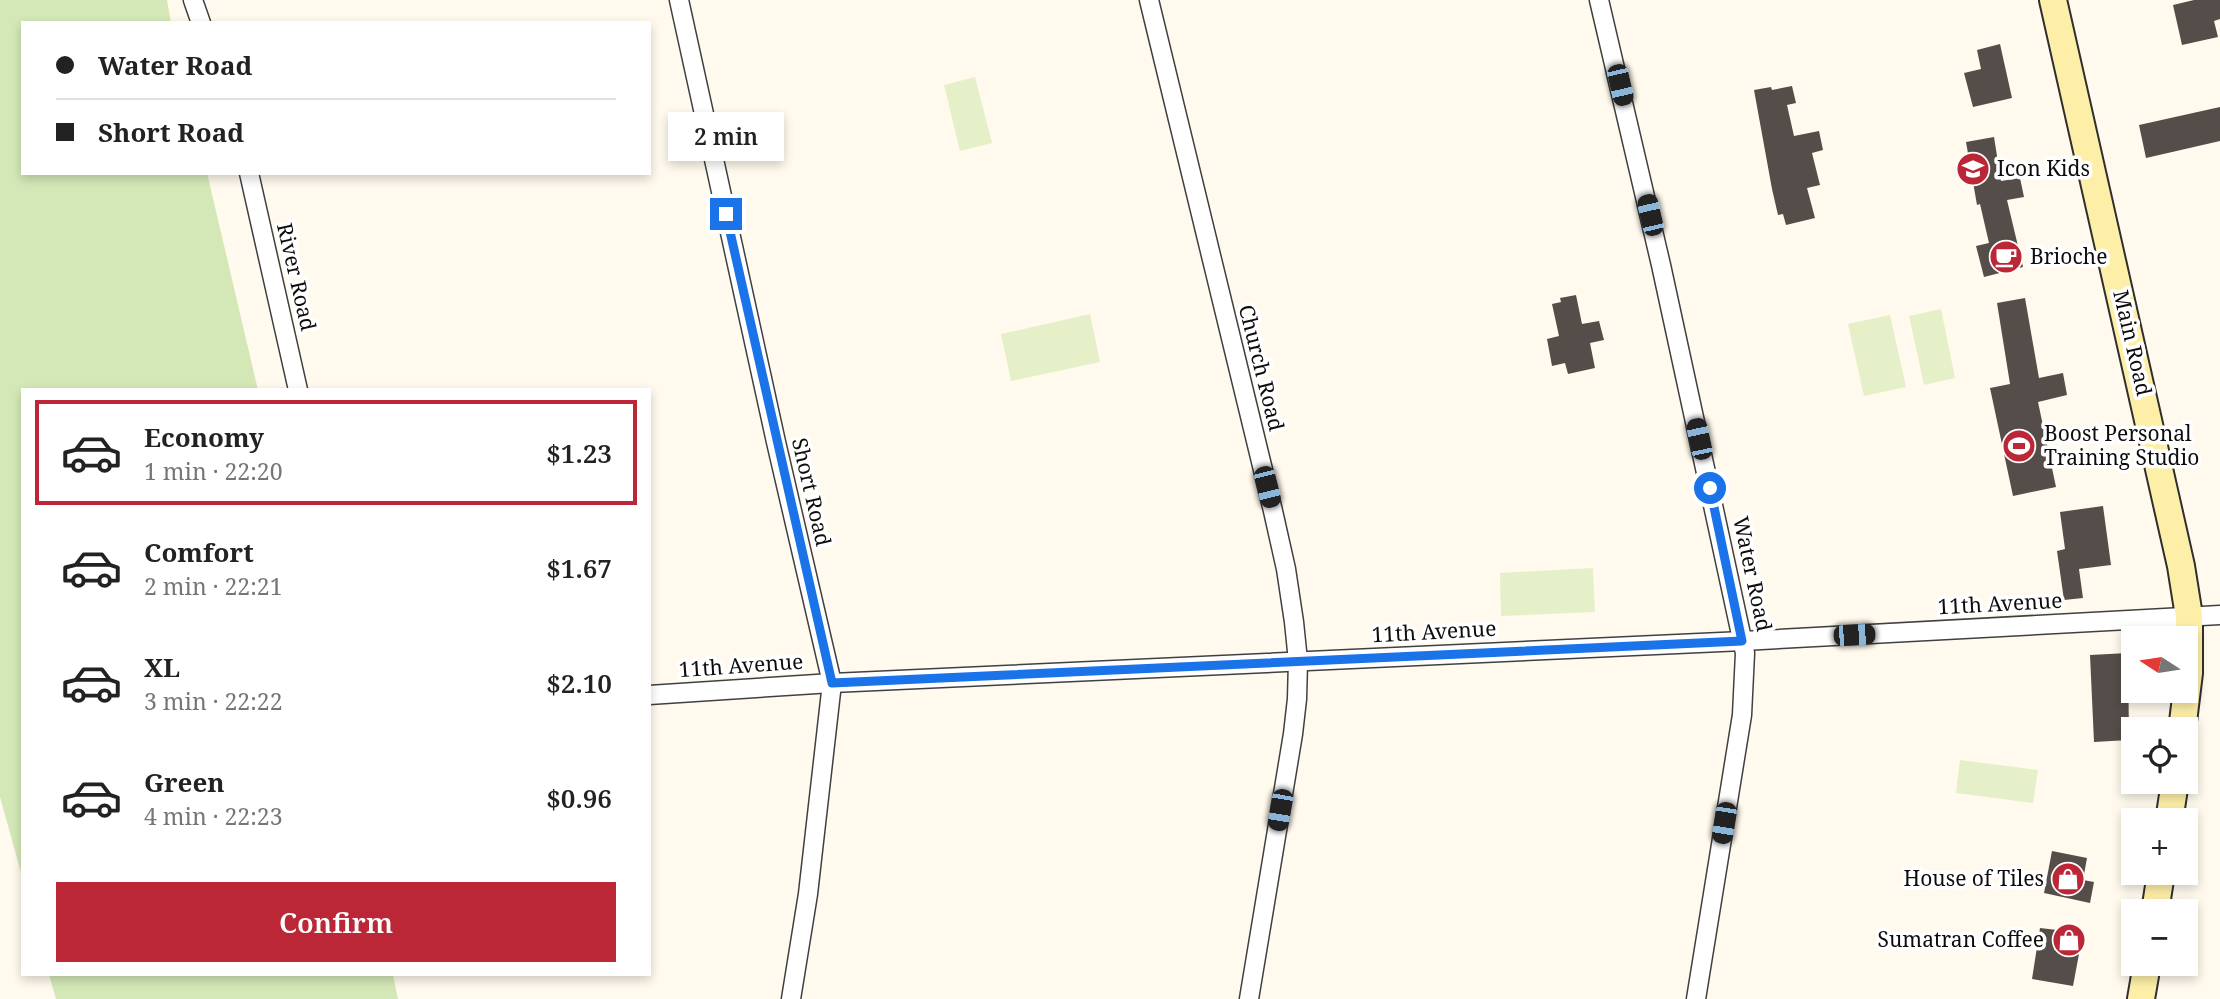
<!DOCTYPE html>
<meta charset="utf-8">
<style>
body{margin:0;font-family:"Noto Serif",serif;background:#f2f2f2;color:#222;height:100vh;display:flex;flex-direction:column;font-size:26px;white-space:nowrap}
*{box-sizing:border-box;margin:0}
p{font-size:23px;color:#767676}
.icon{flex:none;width:38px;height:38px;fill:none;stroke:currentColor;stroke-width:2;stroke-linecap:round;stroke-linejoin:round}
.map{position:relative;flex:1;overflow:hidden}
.details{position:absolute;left:21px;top:388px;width:630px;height:588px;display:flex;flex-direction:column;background:#fff;border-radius:0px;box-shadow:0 4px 10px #0003}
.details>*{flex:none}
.banner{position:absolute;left:21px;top:21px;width:630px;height:154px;border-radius:0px;box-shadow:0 4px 10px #0003;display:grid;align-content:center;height:154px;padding:0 35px;background:#fff}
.needle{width:46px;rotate:282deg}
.tools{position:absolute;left:2121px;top:626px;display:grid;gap:14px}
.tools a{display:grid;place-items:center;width:77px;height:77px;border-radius:0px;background:#fff;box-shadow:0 4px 10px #0003;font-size:35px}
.end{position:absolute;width:32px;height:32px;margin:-16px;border:9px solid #1a73e8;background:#fff;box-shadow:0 0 0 4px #fff}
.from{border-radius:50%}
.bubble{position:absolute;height:49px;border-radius:0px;background:#fff;box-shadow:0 4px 10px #0003;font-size:23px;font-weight:600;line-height:49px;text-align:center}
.car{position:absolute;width:21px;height:42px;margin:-21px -10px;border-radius:9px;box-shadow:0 0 5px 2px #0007;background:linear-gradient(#222 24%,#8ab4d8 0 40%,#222 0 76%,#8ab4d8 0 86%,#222 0)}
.banner b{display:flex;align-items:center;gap:24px;height:66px;font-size:26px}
.banner b+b{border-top:2px solid #e0e0e0}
.banner i{width:18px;height:18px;background:#222}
ul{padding:12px 0 0;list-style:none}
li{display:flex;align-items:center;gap:21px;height:105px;margin:0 14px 10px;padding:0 21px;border:4px solid transparent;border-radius:0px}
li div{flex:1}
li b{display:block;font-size:26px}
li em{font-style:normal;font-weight:600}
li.selected{border-color:#bb2737}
li>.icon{width:63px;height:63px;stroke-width:1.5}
.action{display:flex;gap:14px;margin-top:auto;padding:14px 35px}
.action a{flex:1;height:80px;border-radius:0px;background:#bb2737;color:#fff;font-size:28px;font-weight:600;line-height:80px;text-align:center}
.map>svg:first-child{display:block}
.grass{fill:#d4e8b7}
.pitch{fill:#e5f0c9}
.building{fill:#554d49}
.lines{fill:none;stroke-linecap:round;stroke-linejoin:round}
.minor-casing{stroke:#404040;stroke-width:21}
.secondary-casing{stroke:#2f2f2f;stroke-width:30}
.minor{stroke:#fff;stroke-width:18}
.secondary{stroke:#feefa8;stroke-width:26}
.route{stroke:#1a73e8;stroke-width:9}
.labels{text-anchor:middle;stroke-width:7;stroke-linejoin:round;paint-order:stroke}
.poi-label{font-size:21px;fill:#0d0d0d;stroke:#fff;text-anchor:start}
.street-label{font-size:21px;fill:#0d0d0d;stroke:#fff}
</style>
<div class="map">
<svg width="2220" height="999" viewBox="0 0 2220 999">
<rect width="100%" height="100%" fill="#fffaed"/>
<g class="grass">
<path d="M0,0H167L171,23H23V173H207L258,390H23V880L0,797Z"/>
<path d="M49,975H393L398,999H56Z"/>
</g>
<g class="pitch">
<path d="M975,77L992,143L960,151L944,85Z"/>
<path d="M1941,309L1955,378L1924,385L1909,316Z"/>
<path d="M1090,314L1100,362L1011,381L1001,334Z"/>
<path d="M1890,315L1906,387L1864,396L1848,324Z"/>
<path d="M1593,568L1595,612L1501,616L1500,573Z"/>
<path d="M1960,760L2038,770L2033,803L1956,793Z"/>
</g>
<g class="building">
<path d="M2194,0H2220V19L2214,21L2218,37L2182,45L2173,5Z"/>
<path d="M2000,44L2012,98L1973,107L1964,73L1981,69L1977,50Z"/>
<path d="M1792,86L1796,103L1787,105L1794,136L1819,131L1823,150L1812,153L1820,185L1807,188L1815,218L1786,225L1783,214L1778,215L1772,189L1754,90L1771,87L1772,90Z"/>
<path d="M2220,107V141L2146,158L2139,125Z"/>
<path d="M1994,137L2001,181L2020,178L2024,197L2007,200L2023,267L1984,277L1976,246L1989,243L1980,204L1977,205L1966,142Z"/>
<path d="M1576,295L1582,324L1599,321L1604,340L1590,343L1595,368L1568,374L1565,363L1552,366L1547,339L1559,336L1552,304L1561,302L1560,298Z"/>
<path d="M2025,298L2039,378L2063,373L2067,395L2038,402L2056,487L2013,496L1990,388L2010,384L1997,303Z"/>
<path d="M2103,506L2111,565L2079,569L2083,598L2064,600L2057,551L2065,549L2060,512Z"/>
<path d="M2128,653L2129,740L2094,742L2090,655Z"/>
<path d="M2052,851L2087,858L2083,880L2094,882L2090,903L2044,893Z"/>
<path d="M2040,928L2057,930L2054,950L2079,954L2073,986L2032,979Z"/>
</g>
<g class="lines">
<defs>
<g id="minor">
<path d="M193,0L201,23"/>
<path d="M679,0L776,442L832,683L808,894L791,999"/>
<path d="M1149,0L1273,511L1286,569L1294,622L1298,661L1297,699L1293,734L1249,999"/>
<path d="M1599,0L1661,265L1745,653L1742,715L1696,999"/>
<path d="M249,173L298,390"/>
<path d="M649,695L832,683L1743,641L2220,615"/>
</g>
<g id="secondary">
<path d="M2053,0L2181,566L2189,616V673L2182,730"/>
<path d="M2169,821L2175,782"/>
<path d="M2155,912L2161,873"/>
<path d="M2141,999L2147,964"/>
</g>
</defs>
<use href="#minor" class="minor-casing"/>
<use href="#secondary" class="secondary-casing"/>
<use href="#minor" class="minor"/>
<use href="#secondary" class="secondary"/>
</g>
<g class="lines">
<path class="route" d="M726,214L832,683L1742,641L1710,488"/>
</g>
<defs>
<symbol id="school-disc" viewBox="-11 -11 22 22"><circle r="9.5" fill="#bb2737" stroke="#fff"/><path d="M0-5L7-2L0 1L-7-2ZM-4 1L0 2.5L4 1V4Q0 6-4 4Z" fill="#fff"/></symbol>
<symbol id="cafe-disc" viewBox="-11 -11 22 22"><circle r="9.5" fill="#bb2737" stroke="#fff"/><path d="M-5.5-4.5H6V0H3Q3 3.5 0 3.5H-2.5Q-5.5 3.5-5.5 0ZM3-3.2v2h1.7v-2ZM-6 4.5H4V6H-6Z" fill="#fff"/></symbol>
<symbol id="stadium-disc" viewBox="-11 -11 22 22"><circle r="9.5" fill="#bb2737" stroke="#fff"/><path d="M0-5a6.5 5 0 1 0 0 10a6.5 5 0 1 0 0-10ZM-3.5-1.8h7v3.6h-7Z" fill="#fff"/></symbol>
<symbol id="shop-disc" viewBox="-11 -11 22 22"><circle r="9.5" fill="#bb2737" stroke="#fff"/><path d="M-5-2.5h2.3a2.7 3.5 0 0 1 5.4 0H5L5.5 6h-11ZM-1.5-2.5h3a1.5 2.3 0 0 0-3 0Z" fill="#fff"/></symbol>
</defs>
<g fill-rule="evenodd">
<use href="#school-disc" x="1954" y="150" width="38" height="38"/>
<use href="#cafe-disc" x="1987" y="238" width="38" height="38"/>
<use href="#stadium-disc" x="2000" y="427" width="38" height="38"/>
<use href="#shop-disc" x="2049" y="860" width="38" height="38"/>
<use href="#shop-disc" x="2050" y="921" width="38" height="38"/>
</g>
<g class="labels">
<g class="poi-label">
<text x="1997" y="176">Icon Kids</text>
<text x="2030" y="264">Brioche</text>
<text x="2044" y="441">Boost Personal<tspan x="2044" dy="24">Training Studio</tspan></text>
<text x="2044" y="886" text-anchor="end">House of Tiles</text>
<text x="2044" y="947" text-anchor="end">Sumatran Coffee</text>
</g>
<g class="street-label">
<text transform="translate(296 277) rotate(77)" y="7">River Road</text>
<text transform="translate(2132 343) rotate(77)" y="7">Main Road</text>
<text transform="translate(1261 368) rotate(76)" y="7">Church Road</text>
<text transform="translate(811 492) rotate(77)" y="7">Short Road</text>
<text transform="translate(1752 574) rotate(78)" y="7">Water Road</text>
<text transform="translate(2000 604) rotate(-3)" y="7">11th Avenue</text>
<text transform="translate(1434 632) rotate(-3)" y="7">11th Avenue</text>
<text transform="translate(741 666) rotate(-4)" y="7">11th Avenue</text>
</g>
</g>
</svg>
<div class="tools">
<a><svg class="needle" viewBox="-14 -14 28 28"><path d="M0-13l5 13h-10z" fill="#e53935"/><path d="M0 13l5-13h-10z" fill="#767676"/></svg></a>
<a><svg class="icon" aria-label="locate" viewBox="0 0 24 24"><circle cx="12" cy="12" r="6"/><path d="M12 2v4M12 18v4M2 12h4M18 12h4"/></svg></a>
<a>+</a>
<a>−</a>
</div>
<i class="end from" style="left:1710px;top:488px"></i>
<i class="end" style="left:726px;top:214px"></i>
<div class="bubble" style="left:668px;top:112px;width:116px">2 min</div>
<i class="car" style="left:1620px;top:85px;rotate:167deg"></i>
<i class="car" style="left:1650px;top:215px;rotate:347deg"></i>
<i class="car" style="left:1699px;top:439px;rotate:348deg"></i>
<i class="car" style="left:1267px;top:487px;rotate:166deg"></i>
<i class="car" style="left:1854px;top:635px;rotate:87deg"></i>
<i class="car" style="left:1280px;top:810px;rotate:190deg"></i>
<i class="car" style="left:1724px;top:823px;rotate:189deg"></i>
<div class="banner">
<b><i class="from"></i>Water Road</b>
<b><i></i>Short Road</b>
</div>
<section class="details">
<ul>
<li class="selected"><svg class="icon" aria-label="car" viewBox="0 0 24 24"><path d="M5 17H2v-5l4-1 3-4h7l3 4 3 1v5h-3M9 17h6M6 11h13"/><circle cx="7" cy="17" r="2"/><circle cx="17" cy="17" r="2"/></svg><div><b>Economy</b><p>1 min · 22:20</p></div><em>$1.23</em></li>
<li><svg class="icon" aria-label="car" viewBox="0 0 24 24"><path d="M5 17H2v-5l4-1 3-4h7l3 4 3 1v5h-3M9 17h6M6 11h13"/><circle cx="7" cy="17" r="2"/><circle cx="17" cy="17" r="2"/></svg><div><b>Comfort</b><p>2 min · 22:21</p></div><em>$1.67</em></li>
<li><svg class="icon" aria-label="car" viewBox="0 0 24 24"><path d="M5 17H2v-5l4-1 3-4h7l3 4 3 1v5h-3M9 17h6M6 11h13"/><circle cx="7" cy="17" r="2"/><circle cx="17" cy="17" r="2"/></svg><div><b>XL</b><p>3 min · 22:22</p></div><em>$2.10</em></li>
<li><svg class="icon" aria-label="car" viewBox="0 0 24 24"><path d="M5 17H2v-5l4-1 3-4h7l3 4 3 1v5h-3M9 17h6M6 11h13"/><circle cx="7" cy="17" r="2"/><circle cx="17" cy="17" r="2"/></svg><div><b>Green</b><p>4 min · 22:23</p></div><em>$0.96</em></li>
</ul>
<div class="action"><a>Confirm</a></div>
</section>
</div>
